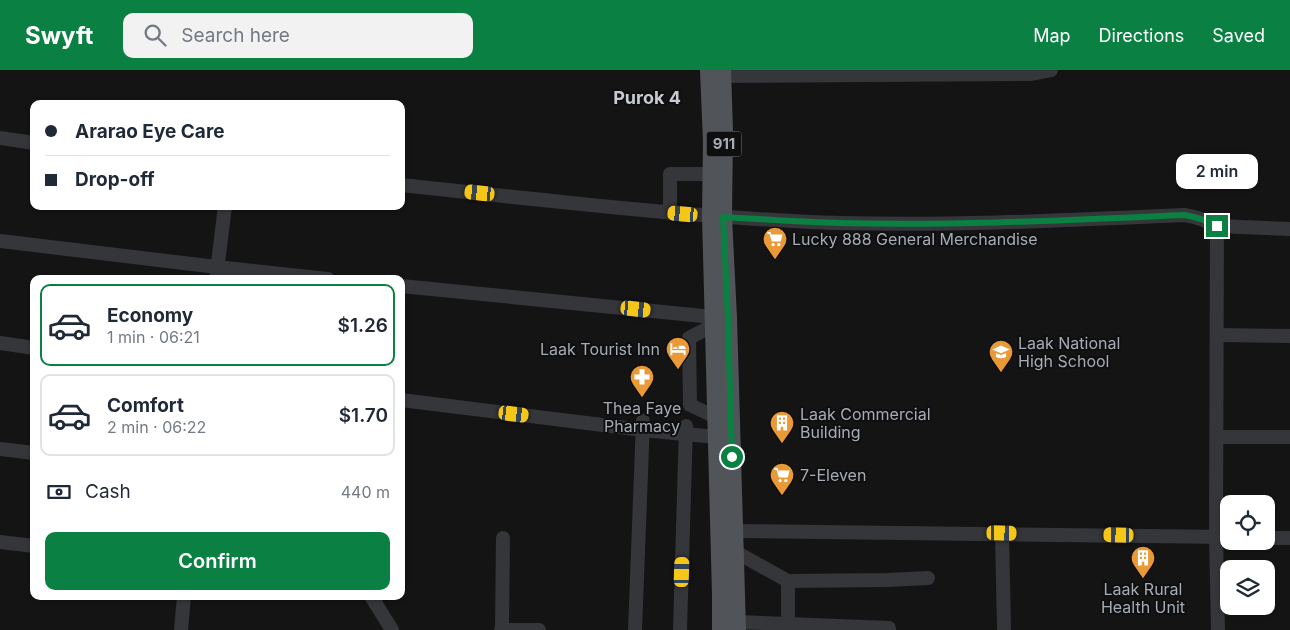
<!DOCTYPE html>
<meta charset="utf-8">
<style>
body{margin:0;font-family:Inter,sans-serif;background:#f2f2f3;color:#1f2937;height:100vh;display:flex;flex-direction:column;font-size:19px;white-space:nowrap}
*{box-sizing:border-box;margin:0}
p{font-size:16px;color:#747a83}
.icon{flex:none;width:28px;height:28px;fill:none;stroke:currentColor;stroke-width:2;stroke-linecap:round;stroke-linejoin:round}
.map{position:relative;flex:1;overflow:hidden}
.panel{position:absolute;left:30px;top:205px;width:375px;height:325px;display:flex;flex-direction:column;background:#fff;border-radius:10px;box-shadow:0 1px 4px #0004}
.panel>*{flex:none}
.banner{position:absolute;left:30px;top:30px;width:375px;height:110px;border-radius:10px;box-shadow:0 1px 4px #0004;display:grid;align-content:center;height:110px;padding:0 15px;background:#fff}
.fabs{position:absolute;left:1220px;top:425px;display:grid;gap:10px}
.fabs a{display:grid;place-items:center;width:55px;height:55px;border-radius:10px;background:#fff;box-shadow:0 1px 4px #0004;font-size:25px}
.end{position:absolute;width:22px;height:22px;margin:-11px;border:6px solid #0b8043;background:#fff;box-shadow:0 0 0 2px #fff}
.from{border-radius:50%}
.bubble{position:absolute;height:35px;border-radius:10px;background:#fff;box-shadow:0 1px 4px #0004;font-size:16px;font-weight:600;line-height:35px;text-align:center}
.car{position:absolute;width:15px;height:30px;margin:-15px -8px;border-radius:6px;box-shadow:0 0 4px 1px #0007;background:linear-gradient(#f5c518 24%,#345 0 40%,#f5c518 0 76%,#345 0 86%,#f5c518 0)}
.banner b{display:flex;align-items:center;gap:18px;height:48px;font-size:19px}
.banner b+b{border-top:1px solid #e0e1e3}
.banner i{width:12px;height:12px;background:#1f2937}
ul{padding:9px 0 0;list-style:none}
li{display:flex;align-items:center;gap:15px;height:82px;margin:0 10px 8px;padding:0 5px;border:2px solid #e0e1e3;border-radius:10px}
li div{flex:1}
li b{display:block;font-size:19px}
li em{font-style:normal;font-weight:600}
li.on{border-color:#0b8043}
li>.icon{width:45px;height:45px;stroke-width:1.5}
.pay{display:flex;align-items:center;gap:12px;height:55px;padding:0 15px;font-size:19px}
.pay p{margin-inline-start:auto}
.primary-button{display:flex;gap:10px;margin-top:auto;padding:10px 15px}
.primary-button a{flex:1;height:58px;border-radius:10px;background:#0b8043;color:#fff;font-size:20px;font-weight:600;line-height:58px;text-align:center}
header{display:flex;align-items:center;gap:30px;box-sizing:border-box;height:70px;padding:0 25px;background:#0b8043;color:#fff}
header strong{font-size:24px}
nav{display:flex;gap:28px;margin-inline-start:auto;font-size:18px}
.search{width:350px;height:45px;background:#f2f2f3;display:flex;align-items:center;gap:12px;box-sizing:border-box;padding:0 18px;border-radius:10px;color:#747a83;font-size:19px}
.map>svg:first-child{display:block}
.lines{fill:none;stroke-linecap:round;stroke-linejoin:round}
.minor{stroke:#35363a;stroke-width:14}
.major{stroke:#515459;stroke-width:18}
.route{stroke:#0b8043;stroke-width:6}
.labels{text-anchor:middle;stroke-width:4;stroke-linejoin:round;paint-order:stroke}
.shield{fill:#0f0f10;stroke:#797d84;stroke-width:1}
.shield-label{font-size:15px;font-weight:bold;fill:#a6acb5}
.poi-label{font-size:16px;fill:#a6acb5;stroke:#0f0f10;text-anchor:start}
.neighbourhood-label{font-size:18px;font-weight:bold;fill:#c7cbd1;stroke:#0f0f10}
</style>
<header>
<strong>Swyft</strong>
<div class="search"><svg class="icon" aria-label="search" viewBox="0 0 24 24"><circle cx="10" cy="10" r="6"/><path d="M15 15l6 6"/></svg>Search here</div>
<nav><a>Map</a><a>Directions</a><a>Saved</a></nav>
</header>
<div class="map">
<svg width="1290" height="560" viewBox="0 0 1290 560">
<rect width="100%" height="100%" fill="#141415"/>
<g class="lines">
<g class="minor">
<path d="M712,6L1030,4L1051,0"/>
<path d="M0,68L34,73"/>
<path d="M401,115C526,128 650,143 774,150C797,151 819,153 841,153C956,156 1070,150 1184,145C1197,147 1206,150 1217,156L1290,159"/>
<path d="M670,143V104H711"/>
<path d="M1217,156L1216,467L1218,560"/>
<path d="M0,171L217,197L328,209"/>
<path d="M216,209L225,136"/>
<path d="M401,216L723,248"/>
<path d="M714,255L689,268L690,335L716,347"/>
<path d="M1217,265L1290,266"/>
<path d="M0,273L34,278"/>
<path d="M401,330L643,360L726,368"/>
<path d="M1217,367H1290"/>
<path d="M0,379L34,383"/>
<path d="M734,461L1229,467"/>
<path d="M1002,463L1004,560"/>
<path d="M1266,468H1290"/>
<path d="M0,472L34,476"/>
<path d="M734,481L788,511L887,510L928,508"/>
<path d="M788,511V560"/>
<path d="M371,526L392,560"/>
<path d="M737,552L889,558V560"/>
<path d="M502,559L503,468"/>
<path d="M181,560L184,526"/>
<path d="M501,560H539"/>
<path d="M635,560L643,351"/>
<path d="M680,560L686,356"/>
</g>
<g class="major">
<path d="M709,0L712,72L711,146L721,525V560"/>
<path d="M722,0L724,61L723,147L728,248L737,560"/>
</g>
</g>
<g class="lines">
<path class="route" d="M732,387L728,248L723,147C762,149 801,152 840,153C955,156 1070,150 1184,145C1197,147 1206,150 1217,156"/>
</g>
<defs>
<symbol id="supermarket-pin" viewBox="-11 -11 22 30"><path d="M0 17L-7.5 6A9.5 9.5 0 1 1 7.5 6Z" fill="#ea9937" stroke="#0f0f10"/><path d="M-6-5.5h2.5l.6 2H6L4.5 2H-2.5L-4.4-4H-6ZM-1.5 3.2a1.3 1.3 0 1 0 .1 0ZM3 3.2a1.3 1.3 0 1 0 .1 0Z" fill="#fff"/></symbol>
<symbol id="hotel-pin" viewBox="-11 -11 22 30"><path d="M0 17L-7.5 6A9.5 9.5 0 1 1 7.5 6Z" fill="#ea9937" stroke="#0f0f10"/><path d="M-6-4.5h1.5V1H6V5H4.5V3h-9V5H-6ZM-4 0a1.8 1.8 0 1 1 3.6 0ZM.5 0V-2.5h3Q6-2.5 6 0Z" fill="#fff"/></symbol>
<symbol id="school-pin" viewBox="-11 -11 22 30"><path d="M0 17L-7.5 6A9.5 9.5 0 1 1 7.5 6Z" fill="#ea9937" stroke="#0f0f10"/><path d="M0-5L7-2L0 1L-7-2ZM-4 1L0 2.5L4 1V4Q0 6-4 4Z" fill="#fff"/></symbol>
<symbol id="pharmacy-pin" viewBox="-11 -11 22 30"><path d="M0 17L-7.5 6A9.5 9.5 0 1 1 7.5 6Z" fill="#ea9937" stroke="#0f0f10"/><path d="M-2-6h4v4h4v4h-4v4h-4v-4h-4v-4h4Z" fill="#fff"/></symbol>
<symbol id="building-pin" viewBox="-11 -11 22 30"><path d="M0 17L-7.5 6A9.5 9.5 0 1 1 7.5 6Z" fill="#ea9937" stroke="#0f0f10"/><path d="M-4-6H4V6H1V3H-1V6H-4ZM-2.5-4.3h1.7v1.8h-1.7ZM.8-4.3h1.7v1.8H.8ZM-2.5-1h1.7V.8h-1.7ZM.8-1h1.7V.8H.8Z" fill="#fff"/></symbol>
</defs>
<g fill-rule="evenodd">
<use href="#supermarket-pin" x="761" y="155" width="28" height="38"/>
<use href="#hotel-pin" x="664" y="265" width="28" height="38"/>
<use href="#school-pin" x="987" y="268" width="28" height="38"/>
<use href="#pharmacy-pin" x="628" y="293" width="28" height="38"/>
<use href="#building-pin" x="768" y="339" width="28" height="38"/>
<use href="#supermarket-pin" x="768" y="391" width="28" height="38"/>
<use href="#building-pin" x="1129" y="474" width="28" height="38"/>
</g>
<g class="labels">
<rect class="shield" x="706.5" y="61.5" width="35" height="25" rx="4"/>
<g class="shield-label">
<text x="724" y="79">911</text>
</g>
<g class="poi-label">
<text x="792" y="175">Lucky 888 General Merchandise</text>
<text x="1018" y="279">Laak National<tspan x="1018" dy="18">High School</tspan></text>
<text x="660" y="285" text-anchor="end">Laak Tourist Inn</text>
<text x="642" y="344" text-anchor="middle">Thea Faye<tspan x="642" dy="18">Pharmacy</tspan></text>
<text x="800" y="350">Laak Commercial<tspan x="800" dy="18">Building</tspan></text>
<text x="800" y="411">7-Eleven</text>
<text x="1143" y="525" text-anchor="middle">Laak Rural<tspan x="1143" dy="18">Health Unit</tspan></text>
</g>
<g class="neighbourhood-label">
<text x="647" y="34">Purok 4</text>
</g>
</g>
</svg>
<div class="fabs">
<a><svg class="icon" aria-label="locate" viewBox="0 0 24 24"><circle cx="12" cy="12" r="6"/><path d="M12 2v4M12 18v4M2 12h4M18 12h4"/></svg></a>
<a><svg class="icon" aria-label="layers" viewBox="0 0 24 24"><path d="M12 4l9 5-9 5-9-5zM3 14l9 5 9-5"/></svg></a>
</div>
<i class="end from" style="left:732px;top:387px"></i>
<i class="end" style="left:1217px;top:156px"></i>
<div class="bubble" style="left:1176px;top:84px;width:82px">2 min</div>
<i class="car" style="left:480px;top:123px;rotate:276deg"></i>
<i class="car" style="left:683px;top:144px;rotate:275deg"></i>
<i class="car" style="left:636px;top:239px;rotate:96deg"></i>
<i class="car" style="left:514px;top:344px;rotate:97deg"></i>
<i class="car" style="left:1002px;top:463px;rotate:91deg"></i>
<i class="car" style="left:1119px;top:465px;rotate:271deg"></i>
<i class="car" style="left:682px;top:502px;rotate:2deg"></i>
<div class="banner">
<b><i class="from"></i>Ararao Eye Care</b>
<b><i></i>Drop-off</b>
</div>
<section class="panel">
<ul>
<li class="on"><svg class="icon" aria-label="car" viewBox="0 0 24 24"><path d="M5 17H2v-5l4-1 3-4h7l3 4 3 1v5h-3M9 17h6M6 11h13"/><circle cx="7" cy="17" r="2"/><circle cx="17" cy="17" r="2"/></svg><div><b>Economy</b><p>1 min · 06:21</p></div><em>$1.26</em></li>
<li><svg class="icon" aria-label="car" viewBox="0 0 24 24"><path d="M5 17H2v-5l4-1 3-4h7l3 4 3 1v5h-3M9 17h6M6 11h13"/><circle cx="7" cy="17" r="2"/><circle cx="17" cy="17" r="2"/></svg><div><b>Comfort</b><p>2 min · 06:22</p></div><em>$1.70</em></li>
</ul>
<div class="pay"><svg class="icon" aria-label="cash" viewBox="0 0 24 24"><path d="M3 7h18v10H3z"/><circle cx="12" cy="12" r="2"/></svg>Cash<p>440 m</p></div>
<div class="primary-button"><a>Confirm</a></div>
</section>
</div>
